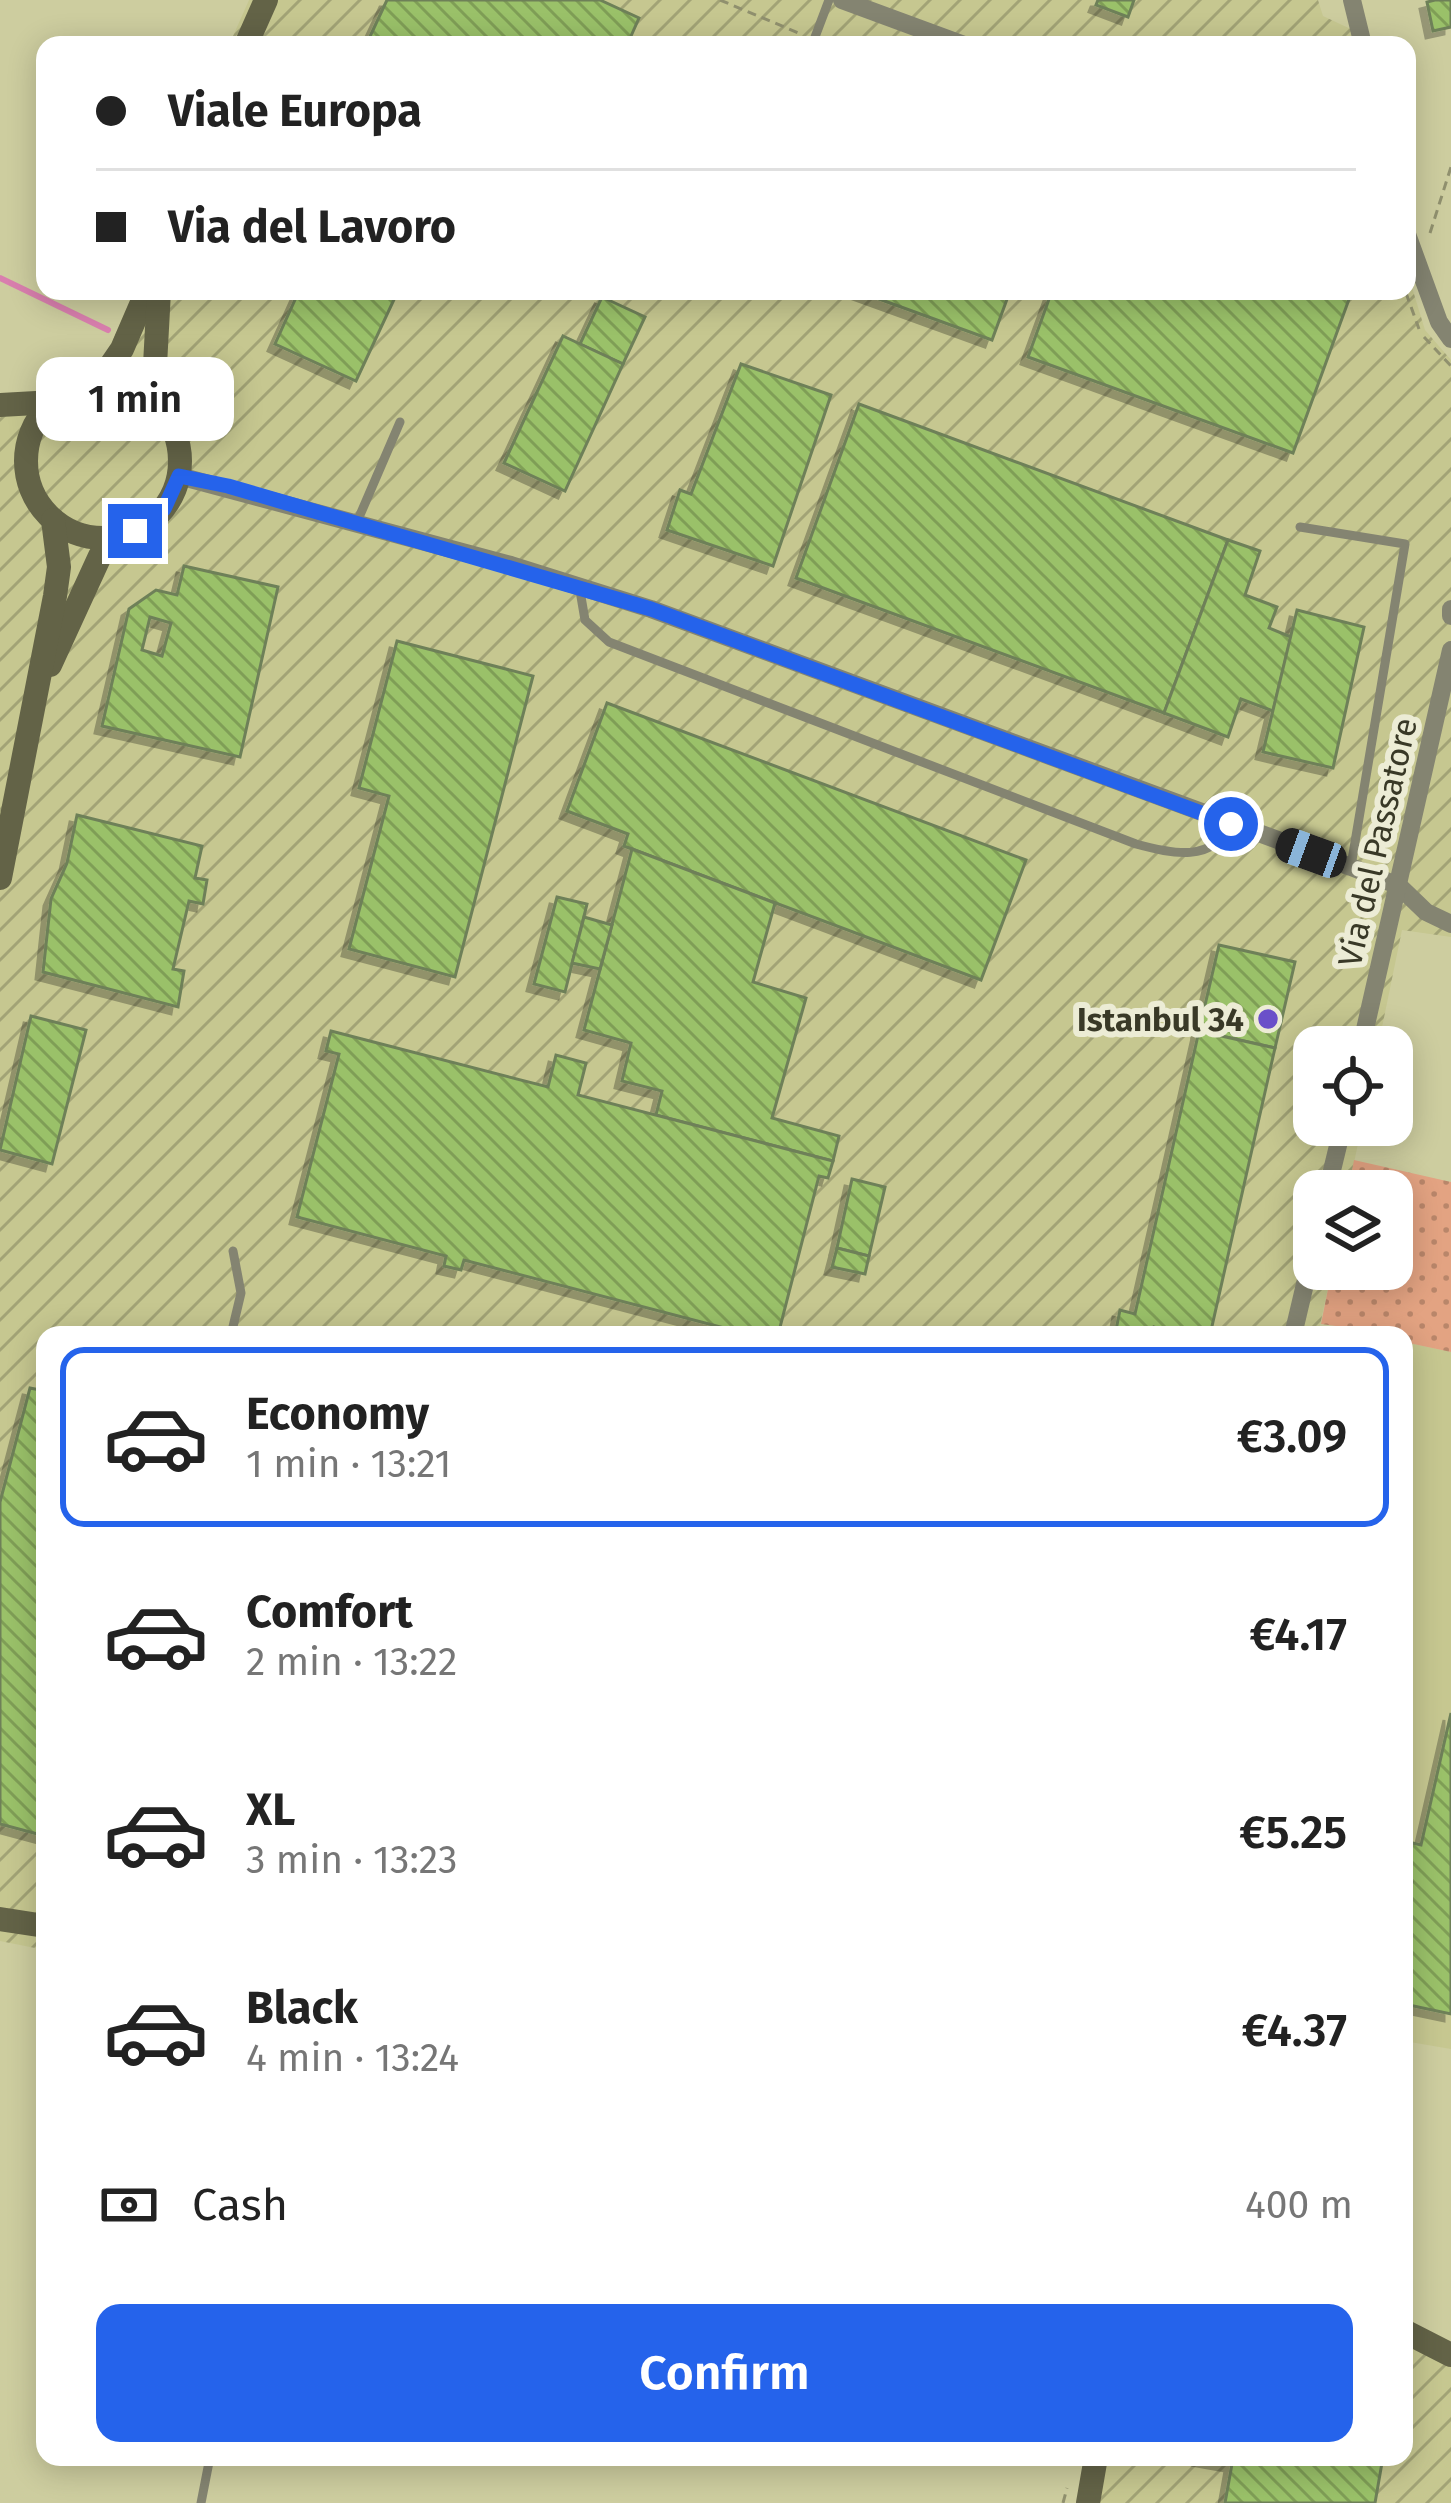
<!DOCTYPE html>
<meta charset="utf-8">
<style>
body{margin:0;font-family:"Fira Sans",sans-serif;background:#f2f2f2;color:#222;height:100vh;display:flex;flex-direction:column;font-size:45px;white-space:nowrap}
*{box-sizing:border-box;margin:0}
p{font-size:39px;color:#767676}
.icon{flex:none;width:66px;height:66px;fill:none;stroke:currentColor;stroke-width:2;stroke-linecap:round;stroke-linejoin:round}
.map{position:relative;flex:1;overflow:hidden}
.drawer{position:absolute;left:36px;top:1326px;width:1377px;height:1140px;display:flex;flex-direction:column;background:#fff;border-radius:24px;box-shadow:0 6px 30px #0003}
.drawer>*{flex:none}
.top-card{position:absolute;left:36px;top:36px;width:1380px;height:264px;border-radius:24px;box-shadow:0 6px 30px #0003;display:grid;align-content:center;height:264px;padding:0 60px;background:#fff}
.tools{position:absolute;left:1293px;top:1026px;display:grid;gap:24px}
.tools a{display:grid;place-items:center;width:120px;height:120px;border-radius:24px;background:#fff;box-shadow:0 6px 30px #0003;font-size:60px}
.end{position:absolute;width:54px;height:54px;margin:-27px;border:15px solid #2563eb;background:#fff;box-shadow:0 0 0 6px #fff}
.from{border-radius:50%}
.bubble{position:absolute;height:84px;border-radius:24px;background:#fff;box-shadow:0 6px 30px #0003;font-size:39px;font-weight:600;line-height:84px;text-align:center}
.car{position:absolute;width:36px;height:72px;margin:-36px -18px;border-radius:15px;box-shadow:0 0 9px 3px #0007;background:linear-gradient(#222 24%,#8ab4d8 0 40%,#222 0 76%,#8ab4d8 0 86%,#222 0)}
.top-card b{display:flex;align-items:center;gap:42px;height:114px;font-size:45px}
.top-card b+b{border-top:3px solid #e0e0e0}
.top-card i{width:30px;height:30px;background:#222}
ul{padding:21px 0 0;list-style:none}
li{display:flex;align-items:center;gap:36px;height:180px;margin:0 24px 18px;padding:0 36px;border:6px solid transparent;border-radius:24px}
li div{flex:1}
li b{display:block;font-size:45px}
li em{font-style:normal;font-weight:600}
li.active{border-color:#2563eb}
li>.icon{width:108px;height:108px;stroke-width:1.5}
.pay{display:flex;align-items:center;gap:30px;height:132px;padding:0 60px;font-size:45px}
.pay p{margin-inline-start:auto}
.cta{display:flex;gap:24px;margin-top:auto;padding:24px 60px}
.cta a{flex:1;height:138px;border-radius:24px;background:#2563eb;color:#fff;font-size:48px;font-weight:600;line-height:138px;text-align:center}
.map>svg:first-child{display:block}
.built{fill:#c6c790}
.industrial{fill:url(#industrial-furrows)}
.grass{fill:url(#grass-dots)}
.lines{fill:none;stroke-linecap:round;stroke-linejoin:round}
.stream{stroke:#d97fae;stroke-width:6}
.building{fill:url(#building-back-hatch);stroke:#6e8059;stroke-width:3;fill-rule:evenodd;filter:url(#shadow)}
.path{stroke:#90906e;stroke-width:3;stroke-dasharray:9 6;stroke-linecap:butt}
.lane{stroke:#848471;stroke-width:9}
.street{stroke:#848471;stroke-width:18}
.secondary{stroke:#636347;stroke-width:24}
.route{stroke:#2563eb;stroke-width:15}
.poi-dot{fill:#6a50c9;stroke:#ececd5;stroke-width:4.5}
.labels{text-anchor:middle;stroke-width:12;stroke-linejoin:round;paint-order:stroke}
.street-label{font-size:33px;fill:#393927;stroke:#ececd5}
.poi-label{font-size:33px;font-weight:bold;fill:#393927;stroke:#ececd5;text-anchor:end}
</style>
<div class="map">
<svg width="1451" height="2503" viewBox="0 0 1451 2503">
<defs>
<pattern id="industrial-furrows" width="10" height="10" patternUnits="userSpaceOnUse" patternTransform="scale(3)"><rect width="10" height="10" fill="#c6c790"/><path d="M-1 1l2-2M0 10L10 0M9 11l2-2" fill="none" stroke="#a2a376"/></pattern>
<pattern id="grass-dots" width="8" height="8" patternUnits="userSpaceOnUse" patternTransform="scale(3)"><rect width="8" height="8" fill="#e3a382"/><path d="M2 2h.1M6 6h.1" fill="none" stroke="#b9866a" stroke-width="1.8" stroke-linecap="round"/></pattern>
<pattern id="building-back-hatch" width="6" height="6" patternUnits="userSpaceOnUse" patternTransform="scale(3)"><rect width="6" height="6" fill="#9ac169"/><path d="M-1 5l2 2M0 0l6 6M5-1l2 2" fill="none" stroke="#7f9e56"/></pattern>
<filter id="shadow"><feDropShadow dx="-7" dy="7" stdDeviation="0" flood-color="#0004"/></filter>
</defs>
<rect width="100%" height="100%" fill="#cdcd9f"/>
<path class="built" d="M1404,1342L1451,1352V2049L1404,2041Z"/>
<g class="industrial">
<path d="M249,0H1318L1323,16L1385,45H229Z"/>
<path d="M1407,271L1425,330L1451,360V937L1402,930L1378,1047H1314V1125H1362L1348,1191H1314V1269H1332L1318,1335H45V1950L0,1941V394L38,392L91,368L108,352L134,291H1407Z"/>
<path d="M1404,2319L1451,2342V2503H1077L1084,2457H1404Z"/>
</g>
<path class="grass" d="M1354,1160L1451,1182V1352L1404,1342V1335L1321,1324L1332,1269H1392V1191H1348Z"/>
<g class="lines">
<path class="stream" d="M0,278L108,330"/>
</g>
<g class="building">
<path d="M387,0H600L639,18L627,45H366Z"/>
<path d="M1098,0H1134L1128,17L1096,5Z"/>
<path d="M1435,0H1451V27L1433,31L1427,2Z"/>
<path d="M299,291H398L356,381L275,344Z"/>
<path d="M857,291H1010L992,340Z"/>
<path d="M1052,291H1352L1293,453L1028,357Z"/>
<path d="M602,297L645,317L623,364L580,344Z"/>
<path d="M563,336L623,364L565,491L504,463Z"/>
<path d="M741,364L831,395L773,566L667,530L680,490L691,494Z"/>
<path d="M859,404L1228,540L1164,713L796,578Z"/>
<path d="M1228,540L1260,551L1245,595L1277,607L1269,628L1291,637L1273,711L1241,699L1228,737L1164,713Z"/>
<path d="M184,566L278,587L240,757L102,726L129,609L156,590L177,595ZM150,617L171,623L162,656L142,650Z"/>
<path d="M1297,610L1364,627L1333,768L1263,752Z"/>
<path d="M397,641L533,676L455,977L349,949L389,796L359,788Z"/>
<path d="M607,703L1026,860L981,980L624,846L628,834L567,811Z"/>
<path d="M77,815L202,846L195,878L207,880L203,904L189,901L173,969L184,971L178,1007L43,972L51,899L67,863Z"/>
<path d="M632,849L775,903L753,982L806,998L772,1118L839,1136L833,1161L656,1115L662,1091L622,1081L631,1043L584,1030Z"/>
<path d="M557,897L587,904L565,992L534,984Z"/>
<path d="M584,917L612,925L600,969L572,963Z"/>
<path d="M1219,945L1295,962L1275,1048L1199,1031Z"/>
<path d="M31,1016L86,1030L52,1164L0,1150Z"/>
<path d="M331,1031L548,1087L556,1055L586,1063L578,1095L833,1161L828,1178L819,1176L778,1335H751L464,1260L461,1270L444,1266L446,1256L297,1217L339,1054L326,1051Z"/>
<path d="M1199,1031L1275,1048L1210,1335H1176L1154,1327L1152,1335H1115L1120,1310L1135,1314Z"/>
<path d="M852,1179L885,1187L869,1256L837,1248Z"/>
<path d="M837,1248L869,1256L865,1274L832,1267Z"/>
<path d="M30,1388L45,1391V1836L0,1824V1502Z"/>
<path d="M1451,1713V2014L1404,2004V1917L1412,1882L1404,1880V1841L1421,1845Z"/>
<path d="M1383,2457L1375,2503H1225L1232,2464L1198,2458Z"/>
</g>
<g class="lines">
<g class="path">
<path d="M720,0L801,34"/>
<path d="M1430,233L1451,167"/>
<path d="M1406,293L1419,329"/>
<path d="M1424,337L1451,366"/>
<path d="M1063,2503L1067,2488"/>
</g>
<g class="lane">
<path d="M812,45L829,0"/>
<path d="M357,522L400,422"/>
<path d="M1300,527L1405,544L1351,866"/>
<path d="M579,585L585,620L609,642L1136,844C1173,854 1212,863 1231,824"/>
<path d="M231,1335L241,1293L233,1251"/>
<path d="M201,2503L210,2457"/>
</g>
<g class="street">
<path d="M842,0L964,45"/>
<path d="M1352,0L1363,45"/>
<path d="M1407,234L1439,322L1451,339"/>
<path d="M179,476L511,565L651,609L1351,867L1399,886L1426,912L1451,924"/>
<path d="M1451,609V616"/>
<path d="M1361,1047L1451,650"/>
<path d="M1327,1191L1343,1125"/>
<path d="M1293,1335L1314,1246"/>
</g>
<g class="secondary">
<path d="M246,45L266,0"/>
<path d="M98,384L122,349L147,291"/>
<circle cx="103" cy="461" r="77"/>
<path d="M153,402L159,291"/>
<path d="M0,405L54,402"/>
<path d="M50,665L100,556L117,537"/>
<path d="M0,878L55,596L59,567L53,520"/>
<path d="M0,1919L45,1926"/>
<path d="M1404,2331L1451,2355"/>
<path d="M1088,2503L1096,2457"/>
</g>
</g>
<g class="lines">
<path class="route" d="M135,531L164,509L179,476L228,486L651,609L1231,824"/>
</g>
<circle class="poi-dot" cx="1268" cy="1019" r="12"/>
<g class="labels">
<g class="street-label">
<text transform="translate(1377 842) rotate(-77)" y="12">Via del Passatore</text>
</g>
<g class="poi-label">
<text x="1244" y="1031">Istanbul 34</text>
</g>
</g>
</svg>
<div class="tools">
<a><svg class="icon" aria-label="locate" viewBox="0 0 24 24"><circle cx="12" cy="12" r="6"/><path d="M12 2v4M12 18v4M2 12h4M18 12h4"/></svg></a>
<a><svg class="icon" aria-label="layers" viewBox="0 0 24 24"><path d="M12 4l9 5-9 5-9-5zM3 14l9 5 9-5"/></svg></a>
</div>
<i class="end from" style="left:1231px;top:824px"></i>
<i class="end" style="left:135px;top:531px"></i>
<div class="bubble" style="left:36px;top:357px;width:198px">1 min</div>
<i class="car" style="left:1311px;top:853px;rotate:290deg"></i>
<div class="top-card">
<b><i class="from"></i>Viale Europa</b>
<b><i></i>Via del Lavoro</b>
</div>
<section class="drawer">
<ul>
<li class="active"><svg class="icon" aria-label="car" viewBox="0 0 24 24"><path d="M5 17H2v-5l4-1 3-4h7l3 4 3 1v5h-3M9 17h6M6 11h13"/><circle cx="7" cy="17" r="2"/><circle cx="17" cy="17" r="2"/></svg><div><b>Economy</b><p>1 min · 13:21</p></div><em>€3.09</em></li>
<li><svg class="icon" aria-label="car" viewBox="0 0 24 24"><path d="M5 17H2v-5l4-1 3-4h7l3 4 3 1v5h-3M9 17h6M6 11h13"/><circle cx="7" cy="17" r="2"/><circle cx="17" cy="17" r="2"/></svg><div><b>Comfort</b><p>2 min · 13:22</p></div><em>€4.17</em></li>
<li><svg class="icon" aria-label="car" viewBox="0 0 24 24"><path d="M5 17H2v-5l4-1 3-4h7l3 4 3 1v5h-3M9 17h6M6 11h13"/><circle cx="7" cy="17" r="2"/><circle cx="17" cy="17" r="2"/></svg><div><b>XL</b><p>3 min · 13:23</p></div><em>€5.25</em></li>
<li><svg class="icon" aria-label="car" viewBox="0 0 24 24"><path d="M5 17H2v-5l4-1 3-4h7l3 4 3 1v5h-3M9 17h6M6 11h13"/><circle cx="7" cy="17" r="2"/><circle cx="17" cy="17" r="2"/></svg><div><b>Black</b><p>4 min · 13:24</p></div><em>€4.37</em></li>
</ul>
<div class="pay"><svg class="icon" aria-label="cash" viewBox="0 0 24 24"><path d="M3 7h18v10H3z"/><circle cx="12" cy="12" r="2"/></svg>Cash<p>400 m</p></div>
<div class="cta"><a>Confirm</a></div>
</section>
</div>
